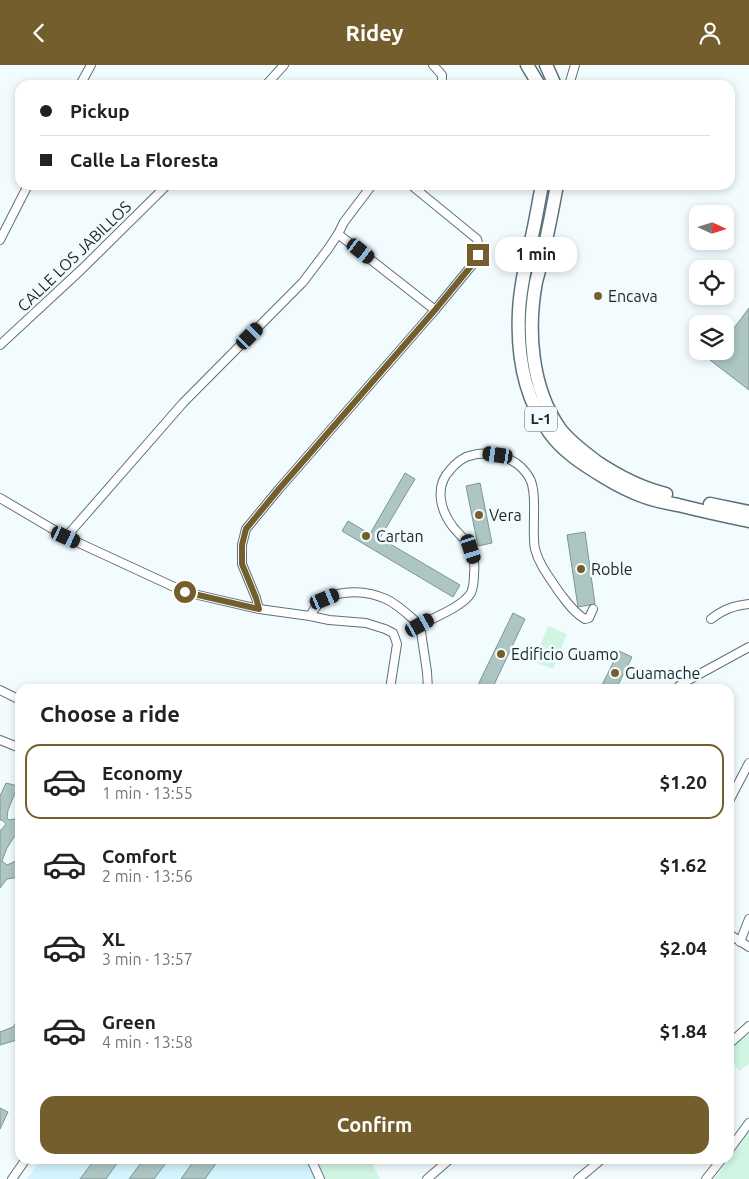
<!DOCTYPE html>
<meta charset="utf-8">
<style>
body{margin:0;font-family:Ubuntu,sans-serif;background:#f2f2f2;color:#222;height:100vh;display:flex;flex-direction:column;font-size:19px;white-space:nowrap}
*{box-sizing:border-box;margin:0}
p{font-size:16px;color:#767676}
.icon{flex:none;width:28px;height:28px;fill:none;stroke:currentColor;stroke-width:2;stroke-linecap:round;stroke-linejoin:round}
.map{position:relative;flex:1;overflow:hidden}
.details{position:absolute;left:15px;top:619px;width:719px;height:480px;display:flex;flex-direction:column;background:#fff;border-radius:15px;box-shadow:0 2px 8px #0003}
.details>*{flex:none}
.banner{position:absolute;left:15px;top:15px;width:720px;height:110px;border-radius:15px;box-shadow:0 2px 8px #0003;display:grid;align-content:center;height:110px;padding:0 25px;background:#fff}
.needle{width:32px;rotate:94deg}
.fabs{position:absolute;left:689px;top:140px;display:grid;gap:10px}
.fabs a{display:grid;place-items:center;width:45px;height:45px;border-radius:10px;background:#fff;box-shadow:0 2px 8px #0003;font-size:25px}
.end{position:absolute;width:22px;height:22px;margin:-11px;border:6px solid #745e2d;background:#fff;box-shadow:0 0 0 2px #fff}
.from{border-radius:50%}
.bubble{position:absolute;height:35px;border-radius:15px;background:#fff;box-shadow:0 2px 8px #0003;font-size:16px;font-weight:600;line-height:35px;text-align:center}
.car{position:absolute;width:15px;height:30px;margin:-15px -8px;border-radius:6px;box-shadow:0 0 4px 1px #0007;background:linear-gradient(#222 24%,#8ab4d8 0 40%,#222 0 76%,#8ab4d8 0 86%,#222 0)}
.banner b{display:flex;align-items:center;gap:18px;height:48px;font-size:19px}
.banner b+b{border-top:1px solid #e0e0e0}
.banner i{width:12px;height:12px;background:#222}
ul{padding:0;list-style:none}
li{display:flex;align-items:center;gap:15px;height:75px;margin:0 10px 8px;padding:0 15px;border:2px solid transparent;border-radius:15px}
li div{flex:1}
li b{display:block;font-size:19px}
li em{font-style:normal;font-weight:600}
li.on{border-color:#745e2d}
li>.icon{width:45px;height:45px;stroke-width:1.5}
h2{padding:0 25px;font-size:22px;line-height:60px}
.cta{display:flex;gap:10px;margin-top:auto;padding:10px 25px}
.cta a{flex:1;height:58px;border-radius:15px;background:#745e2d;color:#fff;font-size:20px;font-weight:600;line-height:58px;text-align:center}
header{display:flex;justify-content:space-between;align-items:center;height:65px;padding:0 25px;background:#745e2d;color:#fff;font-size:22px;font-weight:600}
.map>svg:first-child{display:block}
.built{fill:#d3f4fd}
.green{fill:#d0f5e2}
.building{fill:#adc6c3;stroke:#7e9593}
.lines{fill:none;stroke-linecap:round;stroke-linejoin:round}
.minor-casing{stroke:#5d7278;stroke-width:10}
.primary-casing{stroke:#5d7278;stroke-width:15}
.minor{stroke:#fff;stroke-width:8}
.primary{stroke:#fff;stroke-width:12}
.route{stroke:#745e2d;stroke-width:6}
.poi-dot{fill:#745e2d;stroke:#f2fcfe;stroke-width:2}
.labels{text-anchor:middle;stroke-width:5;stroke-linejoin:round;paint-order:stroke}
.shield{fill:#f2fcfe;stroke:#5c6668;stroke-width:1}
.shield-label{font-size:15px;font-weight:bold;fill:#1c2528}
.street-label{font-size:16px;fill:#1c2528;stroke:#f2fcfe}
.poi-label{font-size:16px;fill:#1c2528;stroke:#f2fcfe;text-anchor:start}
</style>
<header><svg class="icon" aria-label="back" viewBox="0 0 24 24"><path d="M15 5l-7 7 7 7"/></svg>Ridey<svg class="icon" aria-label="person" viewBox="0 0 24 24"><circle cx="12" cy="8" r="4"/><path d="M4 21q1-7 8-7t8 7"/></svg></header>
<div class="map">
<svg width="749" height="1114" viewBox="0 0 749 1114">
<rect width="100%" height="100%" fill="#f2fcfe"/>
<path class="built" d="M42,1094H307L316,1114H27Z"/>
<g class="green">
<path d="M548,561L567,569L553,604L534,597Z"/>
<path d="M749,969V999L739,1006L729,991V984Z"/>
<path d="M749,1067V1114H714C727,1099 737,1082 749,1067Z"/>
<path d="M315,1094H370L380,1114H323Z"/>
</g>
<g class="building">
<path d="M749,243V325L710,295L716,286H725V275Z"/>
<path d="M405,408L415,414L380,473L460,520L453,532L342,466L348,456L370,469Z"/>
<path d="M480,418L492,478L478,481L466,421Z"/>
<path d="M585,467L595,539L578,542L567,470Z"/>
<path d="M513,548L525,554L492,624H476Z"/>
<path d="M619,586L632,592L616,624H600Z"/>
<path d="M6,718L18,721L8,745L7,753L9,755L20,753V768L14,772L7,783L2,796L7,800L20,794V810L14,813L7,814L0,823V766L6,759L2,755H0V731Z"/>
<path d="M20,946V974L0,980V967L13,962L18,954Z"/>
<path d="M0,1043L8,1047L0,1064Z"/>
<path d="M95,1094H120L106,1114H80Z"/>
<path d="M144,1094H169L154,1114H129Z"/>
<path d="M195,1094H219L205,1114H181Z"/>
</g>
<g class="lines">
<defs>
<g id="minor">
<path d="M433,0L442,10V20"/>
<path d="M80,20L91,0"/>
<path d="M266,20L284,0"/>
<path d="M569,20L575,0"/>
<path d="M338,169L435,245"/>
<path d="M0,175L28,120"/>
<path d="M0,280L82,204L167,120"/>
<path d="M0,433L66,472L185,527L259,544L310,551L329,555L366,558L385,564L393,568L395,573L397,579L390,624"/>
<path d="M66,472L183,338L303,217L328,184L338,169L344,157L372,120"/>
<path d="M259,544L256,533L242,499V480L246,464L279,424L435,245L473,199L478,190L479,182L477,174L411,120"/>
<path d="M310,551C314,544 318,537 325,534C343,524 368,526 386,534C399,540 409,551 420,560L427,607L428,624"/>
<path d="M711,554C724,544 733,541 749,539"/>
<path d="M420,560C435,552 462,542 471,528C473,523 474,514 474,509C475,500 474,491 470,483C466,475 459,469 453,462C440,445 434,421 451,404C455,399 460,395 466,392C489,383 520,392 531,416C535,427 534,439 534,450C534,461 533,473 535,484C539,500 550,513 559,527C567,537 574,548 585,554L589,553L593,544"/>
<path d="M678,624L679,621L685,617L749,582"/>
<path d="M0,625L20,635"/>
<path d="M0,675L20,683"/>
<path d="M729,736L749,698"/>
<path d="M729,869L749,882"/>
<path d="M740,877L749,854"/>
<path d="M729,979L749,961"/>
<path d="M729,1085L749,1058"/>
<path d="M311,1094L320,1114"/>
<path d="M12,1114L26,1094"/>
<path d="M427,1114L450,1094"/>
<path d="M578,1114L602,1094"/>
<path d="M706,1114L722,1094"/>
</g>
<g id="primary">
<path d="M527,0L539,20"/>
<path d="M546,0L555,20"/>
<path d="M542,120C538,140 535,160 530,180C525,202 520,224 519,247C517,288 524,332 549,367C562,386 584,400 604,412C617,420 631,427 645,432C656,436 667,438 678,440C702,446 725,451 749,456"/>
<path d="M557,120C553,141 549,163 544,184C542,195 539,206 536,217C527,265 531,323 560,364C570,377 584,387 597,397C618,411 641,423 666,429"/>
<path d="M710,439L749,447"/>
</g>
</defs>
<use href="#minor" class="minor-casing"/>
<use href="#primary" class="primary-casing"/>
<use href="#minor" class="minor"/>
<use href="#primary" class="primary"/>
</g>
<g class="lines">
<path class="route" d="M185,527L259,544L256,533L242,499V480L246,464L279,424L435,245L472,200L478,190"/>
</g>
<g class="poi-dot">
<circle cx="598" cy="231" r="5"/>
<circle cx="479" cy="450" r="5"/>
<circle cx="366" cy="471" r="5"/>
<circle cx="581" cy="504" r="5"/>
<circle cx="501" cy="589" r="5"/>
<circle cx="615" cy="608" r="5"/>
</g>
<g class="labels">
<rect class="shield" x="525" y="341.5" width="32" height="25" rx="4"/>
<g class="shield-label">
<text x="541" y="359">L-1</text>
</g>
<g class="street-label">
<text transform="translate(74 191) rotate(-44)" y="6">CALLE LOS JABILLOS</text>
</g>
<g class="poi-label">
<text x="608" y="237">Encava</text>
<text x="489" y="456">Vera</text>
<text x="376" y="477">Cartan</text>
<text x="591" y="510">Roble</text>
<text x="511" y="595">Edificio Guamo</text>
<text x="625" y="614">Guamache</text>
</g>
</g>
</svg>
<div class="fabs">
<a><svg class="needle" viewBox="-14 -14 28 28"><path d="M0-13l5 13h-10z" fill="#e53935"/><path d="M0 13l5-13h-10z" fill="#767676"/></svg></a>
<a><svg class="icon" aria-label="locate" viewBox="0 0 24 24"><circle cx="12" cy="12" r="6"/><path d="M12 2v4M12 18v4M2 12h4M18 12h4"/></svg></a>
<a><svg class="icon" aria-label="layers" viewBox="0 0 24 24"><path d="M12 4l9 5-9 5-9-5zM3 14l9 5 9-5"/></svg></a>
</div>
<i class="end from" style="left:185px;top:527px"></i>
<i class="end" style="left:478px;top:190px"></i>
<div class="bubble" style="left:495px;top:172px;width:82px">1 min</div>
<i class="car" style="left:361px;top:186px;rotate:128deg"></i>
<i class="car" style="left:250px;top:271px;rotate:45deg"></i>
<i class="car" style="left:498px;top:390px;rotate:278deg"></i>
<i class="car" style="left:66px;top:472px;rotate:115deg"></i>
<i class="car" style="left:471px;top:484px;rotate:162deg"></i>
<i class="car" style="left:325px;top:534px;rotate:68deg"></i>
<i class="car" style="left:420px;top:560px;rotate:61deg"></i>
<div class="banner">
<b><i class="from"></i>Pickup</b>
<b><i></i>Calle La Floresta</b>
</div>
<section class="details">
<h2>Choose a ride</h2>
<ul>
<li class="on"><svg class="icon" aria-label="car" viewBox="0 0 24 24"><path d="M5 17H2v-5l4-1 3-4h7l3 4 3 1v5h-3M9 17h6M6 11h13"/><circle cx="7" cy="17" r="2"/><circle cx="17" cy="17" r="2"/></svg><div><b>Economy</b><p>1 min · 13:55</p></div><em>$1.20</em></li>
<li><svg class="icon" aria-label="car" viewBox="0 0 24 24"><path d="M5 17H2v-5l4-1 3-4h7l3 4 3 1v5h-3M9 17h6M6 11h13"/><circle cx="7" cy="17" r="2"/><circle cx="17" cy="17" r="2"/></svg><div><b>Comfort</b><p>2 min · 13:56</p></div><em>$1.62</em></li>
<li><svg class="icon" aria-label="car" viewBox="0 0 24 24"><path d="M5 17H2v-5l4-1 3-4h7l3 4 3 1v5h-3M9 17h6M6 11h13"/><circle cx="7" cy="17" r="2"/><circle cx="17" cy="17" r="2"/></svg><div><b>XL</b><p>3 min · 13:57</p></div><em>$2.04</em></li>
<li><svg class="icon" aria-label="car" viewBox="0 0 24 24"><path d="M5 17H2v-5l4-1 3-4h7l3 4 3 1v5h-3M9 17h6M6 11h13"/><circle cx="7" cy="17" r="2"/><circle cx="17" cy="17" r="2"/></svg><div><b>Green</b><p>4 min · 13:58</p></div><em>$1.84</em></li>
</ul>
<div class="cta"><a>Confirm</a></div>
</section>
</div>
